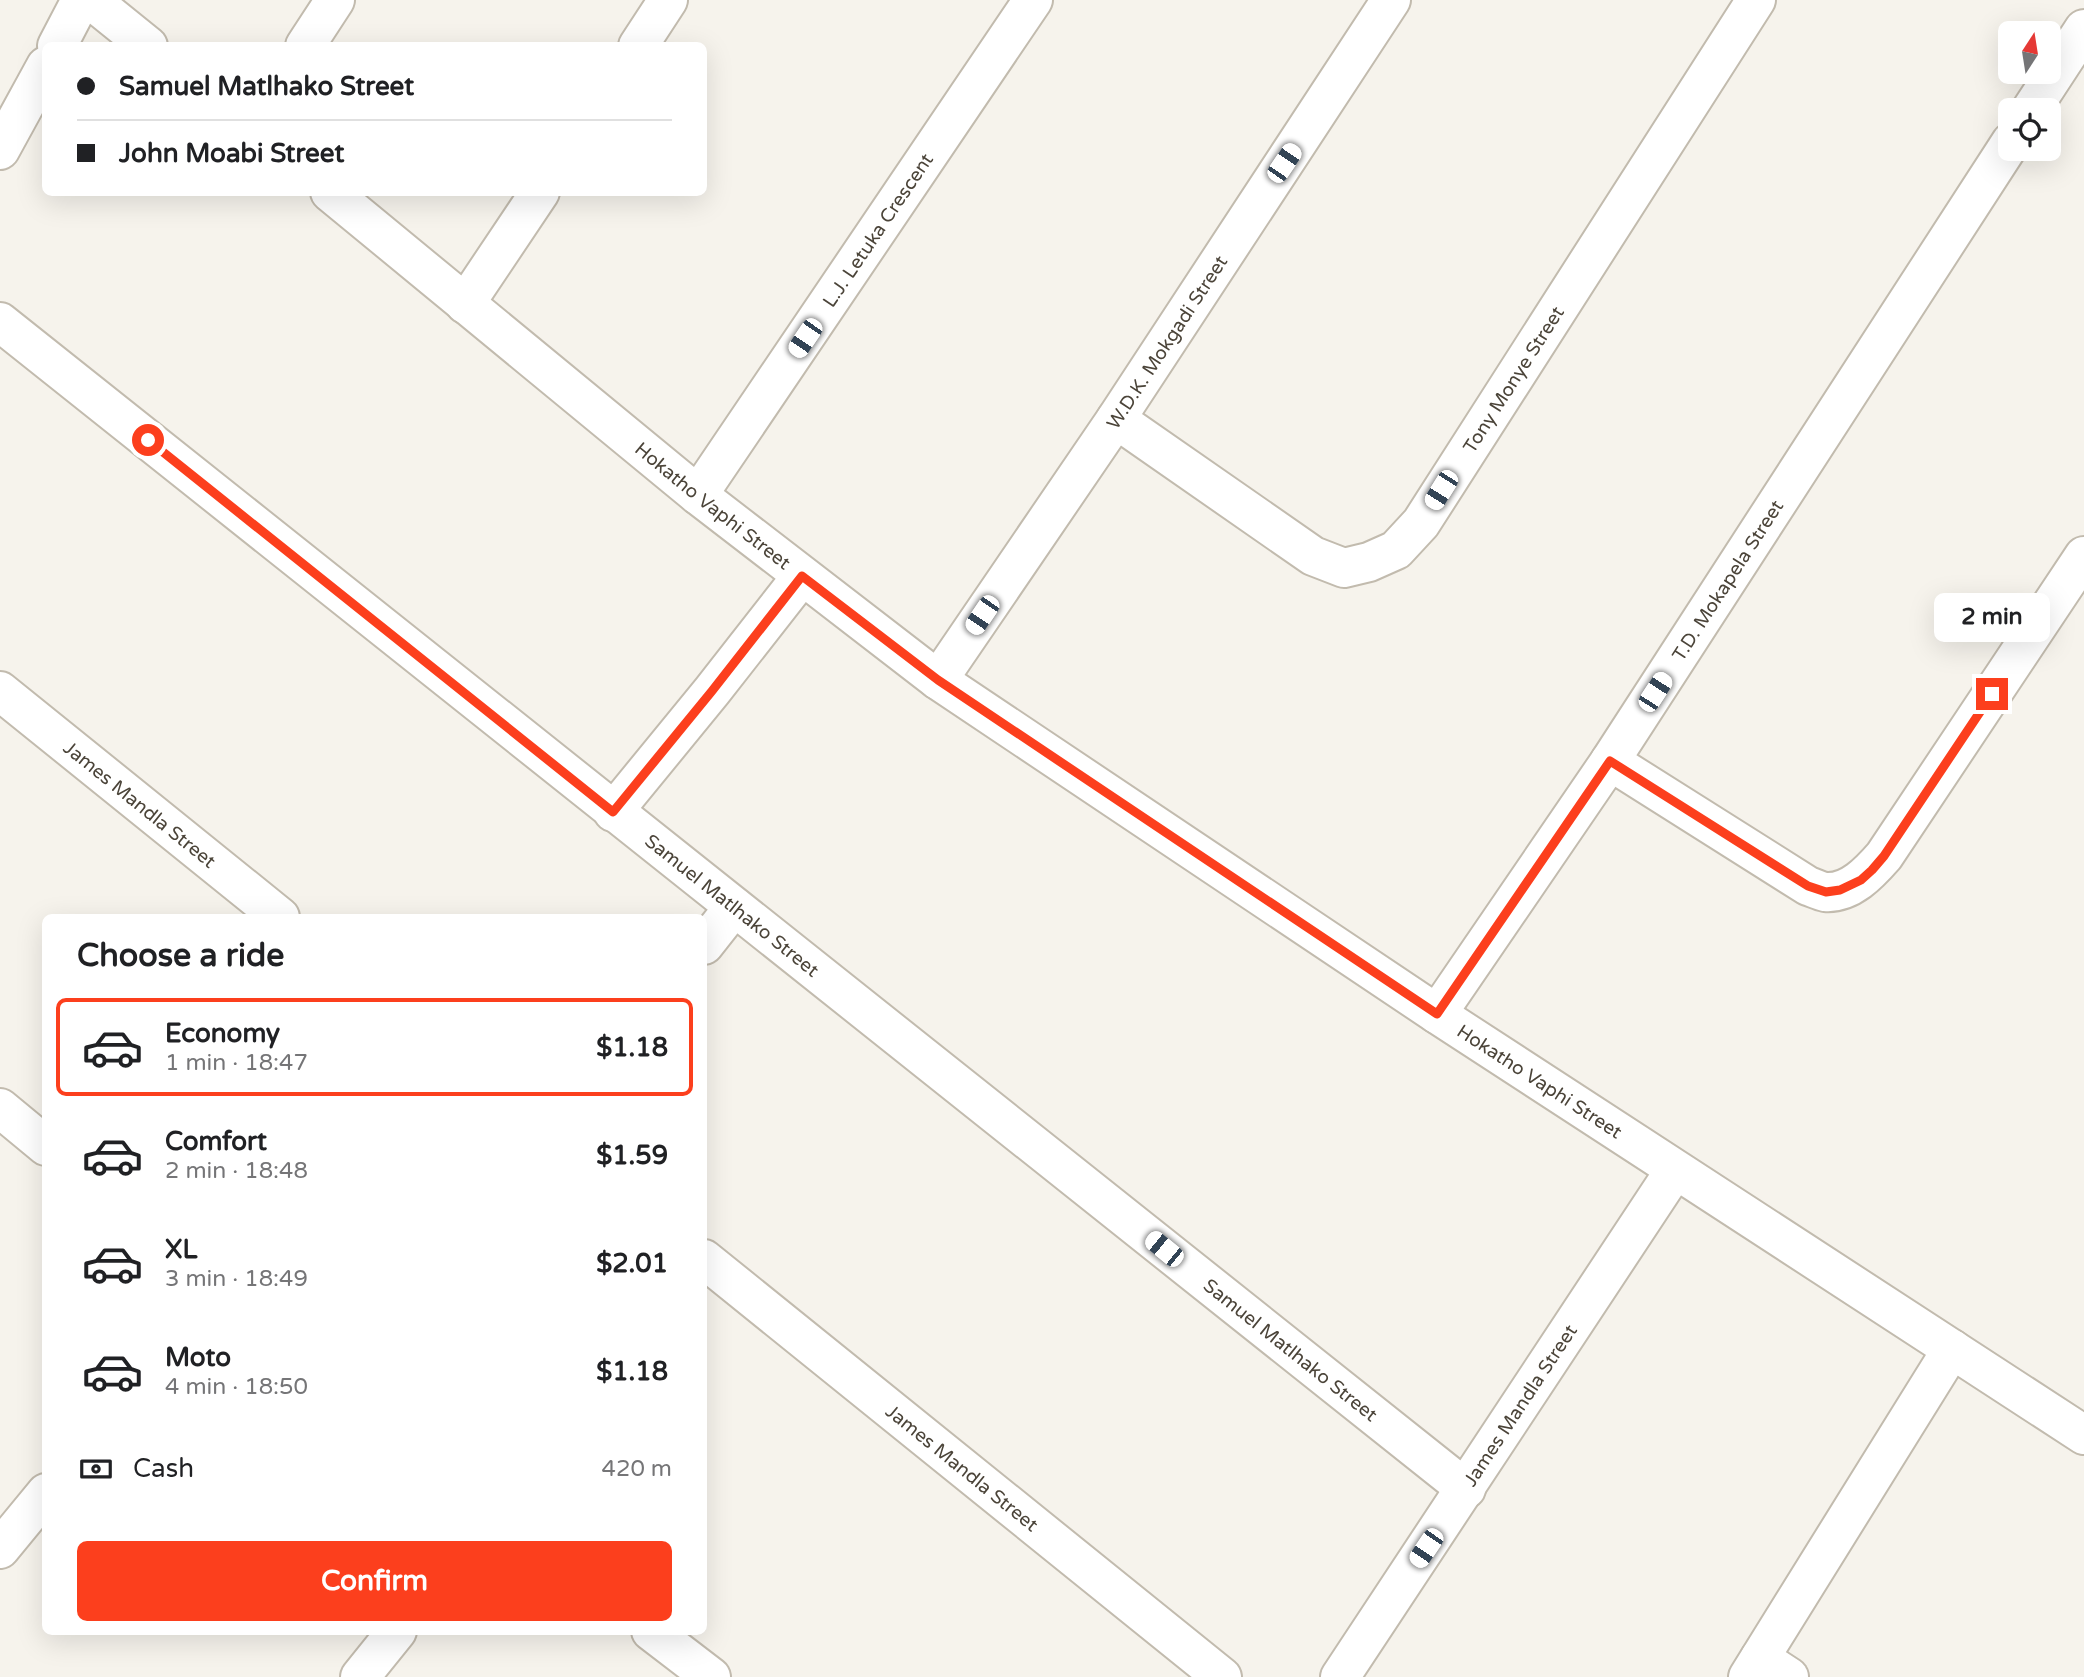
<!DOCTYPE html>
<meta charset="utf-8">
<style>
body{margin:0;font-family:"Varela Round",sans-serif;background:#f6f6f6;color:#202124;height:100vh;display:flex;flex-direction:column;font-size:26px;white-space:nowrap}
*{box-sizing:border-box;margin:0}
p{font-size:23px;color:#757577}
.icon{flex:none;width:38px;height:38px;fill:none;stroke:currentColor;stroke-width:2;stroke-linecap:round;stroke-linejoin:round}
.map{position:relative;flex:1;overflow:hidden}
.side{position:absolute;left:42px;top:914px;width:665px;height:721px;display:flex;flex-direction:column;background:#fff;border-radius:10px;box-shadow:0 7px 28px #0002}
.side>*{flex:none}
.top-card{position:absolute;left:42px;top:42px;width:665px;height:154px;border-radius:10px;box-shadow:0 7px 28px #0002;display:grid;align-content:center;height:154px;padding:0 35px;background:#fff}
.needle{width:46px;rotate:12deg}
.buttons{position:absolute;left:1998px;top:21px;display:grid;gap:14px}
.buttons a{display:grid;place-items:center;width:63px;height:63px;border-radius:10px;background:#fff;box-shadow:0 7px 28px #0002;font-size:35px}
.end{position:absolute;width:32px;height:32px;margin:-16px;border:9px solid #fc3f1d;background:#fff;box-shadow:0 0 0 4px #fff}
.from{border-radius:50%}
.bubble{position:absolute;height:49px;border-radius:10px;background:#fff;box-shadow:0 7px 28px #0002;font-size:23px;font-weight:700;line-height:49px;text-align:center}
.car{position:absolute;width:21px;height:42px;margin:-21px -10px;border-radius:9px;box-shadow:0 0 5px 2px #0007;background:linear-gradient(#fff 24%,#345 0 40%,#fff 0 76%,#345 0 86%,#fff 0)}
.top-card b{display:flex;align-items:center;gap:24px;height:66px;font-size:26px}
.top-card b+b{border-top:2px solid #e0e0e0}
.top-card i{width:18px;height:18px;background:#202124}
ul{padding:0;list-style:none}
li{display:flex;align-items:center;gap:21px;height:98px;margin:0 14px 10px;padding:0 21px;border:4px solid transparent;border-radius:10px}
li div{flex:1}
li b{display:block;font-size:26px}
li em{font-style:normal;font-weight:700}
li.selected{border-color:#fc3f1d}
li>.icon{width:63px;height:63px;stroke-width:1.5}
h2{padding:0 35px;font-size:32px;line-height:84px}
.pay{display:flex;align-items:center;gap:18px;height:77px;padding:0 35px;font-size:26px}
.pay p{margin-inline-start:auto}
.cta{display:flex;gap:14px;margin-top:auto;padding:14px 35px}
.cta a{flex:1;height:80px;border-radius:10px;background:#fc3f1d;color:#fff;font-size:28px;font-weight:700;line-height:80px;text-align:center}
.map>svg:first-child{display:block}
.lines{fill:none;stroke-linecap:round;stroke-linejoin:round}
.minor-casing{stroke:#c2bbae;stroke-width:42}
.minor{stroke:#fff;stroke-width:38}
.route{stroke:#fc3f1d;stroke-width:9}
.labels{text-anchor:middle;stroke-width:7;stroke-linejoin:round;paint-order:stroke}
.street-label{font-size:19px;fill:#4b4439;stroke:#fff}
</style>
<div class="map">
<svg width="2084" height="1677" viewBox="0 0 2084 1677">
<rect width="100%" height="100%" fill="#f6f3ec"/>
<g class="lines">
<defs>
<g id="minor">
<path d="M91,0L148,46"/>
<path d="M57,46L81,0"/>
<path d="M305,46L335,0"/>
<path d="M638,46L668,0"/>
<path d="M2031,110L2084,29"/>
<path d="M0,150L46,66"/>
<path id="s1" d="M330,192L698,495L938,680L1437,1014L2084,1435"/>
<path d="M465,304L540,192"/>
<path id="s2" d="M0,322L1466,1489"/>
<path id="s3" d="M1116,419L1313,556L1344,568L1369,562L1396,550L1421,523L1756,0"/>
<path id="s4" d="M698,495L1033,0"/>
<path id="s5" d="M938,680L1116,419L1391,0"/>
<path id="s6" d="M0,691L280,917"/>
<path d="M1610,761L1808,886C1814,888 1820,891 1825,892C1850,894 1870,872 1884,856L2084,556"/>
<path d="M613,812L712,691L802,576"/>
<path d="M704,945L734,907"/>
<path id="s7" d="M1437,1014L1610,761L2011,142"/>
<path d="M0,1108L46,1146"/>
<path id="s8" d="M704,1259L1222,1677"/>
<path d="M0,1549L46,1493"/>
<path d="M651,1631L711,1677"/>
<path d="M1760,1658L1789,1677"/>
<path d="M360,1677L397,1631"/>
<path id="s9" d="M1340,1677L1675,1170"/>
<path d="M1748,1677L1952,1349"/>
</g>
</defs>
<use href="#minor" class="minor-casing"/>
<use href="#minor" class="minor"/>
</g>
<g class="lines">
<path class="route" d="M148,440L613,812L712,691L802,576L938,680L1437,1014L1610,761L1808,886L1826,892L1840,890L1861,880L1872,870L1884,856L1992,694"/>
</g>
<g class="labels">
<g class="street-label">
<text dy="7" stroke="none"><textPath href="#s4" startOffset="320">L.J. Letuka Crescent</textPath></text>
<text dy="7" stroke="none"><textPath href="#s5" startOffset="408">W.D.K. Mokgadi Street</textPath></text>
<text dy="7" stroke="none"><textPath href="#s3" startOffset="536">Tony Monye Street</textPath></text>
<text dy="7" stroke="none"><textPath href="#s1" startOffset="495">Hokatho Vaphi Street</textPath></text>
<text dy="7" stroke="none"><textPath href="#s7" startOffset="522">T.D. Mokapela Street</textPath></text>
<text dy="7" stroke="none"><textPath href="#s6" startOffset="180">James Mandla Street</textPath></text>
<text dy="7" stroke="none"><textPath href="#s2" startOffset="936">Samuel Matlhako Street</textPath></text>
<text dy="7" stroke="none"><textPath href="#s1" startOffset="1503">Hokatho Vaphi Street</textPath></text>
<text dy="7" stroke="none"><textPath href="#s2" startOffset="1650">Samuel Matlhako Street</textPath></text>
<text dy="7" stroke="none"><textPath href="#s9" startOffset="326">James Mandla Street</textPath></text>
<text dy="7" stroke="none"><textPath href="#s8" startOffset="332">James Mandla Street</textPath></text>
</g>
</g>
</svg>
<div class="buttons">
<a><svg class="needle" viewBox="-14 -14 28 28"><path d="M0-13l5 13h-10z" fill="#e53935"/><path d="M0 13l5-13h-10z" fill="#757577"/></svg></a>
<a><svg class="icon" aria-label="locate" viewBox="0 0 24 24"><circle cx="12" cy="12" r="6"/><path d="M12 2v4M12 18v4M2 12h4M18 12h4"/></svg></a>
</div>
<i class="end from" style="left:148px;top:440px"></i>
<i class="end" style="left:1992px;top:694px"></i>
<div class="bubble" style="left:1934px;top:593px;width:116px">2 min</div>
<i class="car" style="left:1284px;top:163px;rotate:34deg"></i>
<i class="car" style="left:805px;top:338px;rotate:214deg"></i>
<i class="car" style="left:1441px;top:490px;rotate:212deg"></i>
<i class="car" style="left:982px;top:615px;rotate:214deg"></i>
<i class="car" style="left:1655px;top:692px;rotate:33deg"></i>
<i class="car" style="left:1164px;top:1249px;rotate:309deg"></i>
<i class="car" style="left:1426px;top:1548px;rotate:214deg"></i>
<div class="top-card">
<b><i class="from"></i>Samuel Matlhako Street</b>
<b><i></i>John Moabi Street</b>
</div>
<section class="side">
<h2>Choose a ride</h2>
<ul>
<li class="selected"><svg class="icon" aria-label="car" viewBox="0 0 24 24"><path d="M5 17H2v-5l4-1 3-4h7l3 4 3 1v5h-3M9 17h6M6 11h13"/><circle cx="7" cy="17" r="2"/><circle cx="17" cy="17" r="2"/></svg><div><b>Economy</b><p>1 min · 18:47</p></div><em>$1.18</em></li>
<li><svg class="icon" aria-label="car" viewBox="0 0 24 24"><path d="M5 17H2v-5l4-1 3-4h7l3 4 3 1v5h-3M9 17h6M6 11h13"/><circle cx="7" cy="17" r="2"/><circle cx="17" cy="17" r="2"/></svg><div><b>Comfort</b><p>2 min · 18:48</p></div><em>$1.59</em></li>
<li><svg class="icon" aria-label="car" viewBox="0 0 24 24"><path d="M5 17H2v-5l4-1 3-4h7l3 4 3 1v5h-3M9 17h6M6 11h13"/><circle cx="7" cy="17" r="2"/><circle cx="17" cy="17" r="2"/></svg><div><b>XL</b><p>3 min · 18:49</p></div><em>$2.01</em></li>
<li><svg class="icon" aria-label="car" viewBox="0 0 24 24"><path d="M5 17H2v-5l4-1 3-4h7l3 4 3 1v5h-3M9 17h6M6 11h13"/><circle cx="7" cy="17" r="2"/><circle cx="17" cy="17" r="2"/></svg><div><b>Moto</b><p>4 min · 18:50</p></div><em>$1.18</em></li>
</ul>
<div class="pay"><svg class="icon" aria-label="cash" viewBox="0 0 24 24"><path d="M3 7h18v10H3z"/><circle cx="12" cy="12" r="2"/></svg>Cash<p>420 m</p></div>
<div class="cta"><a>Confirm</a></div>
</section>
</div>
